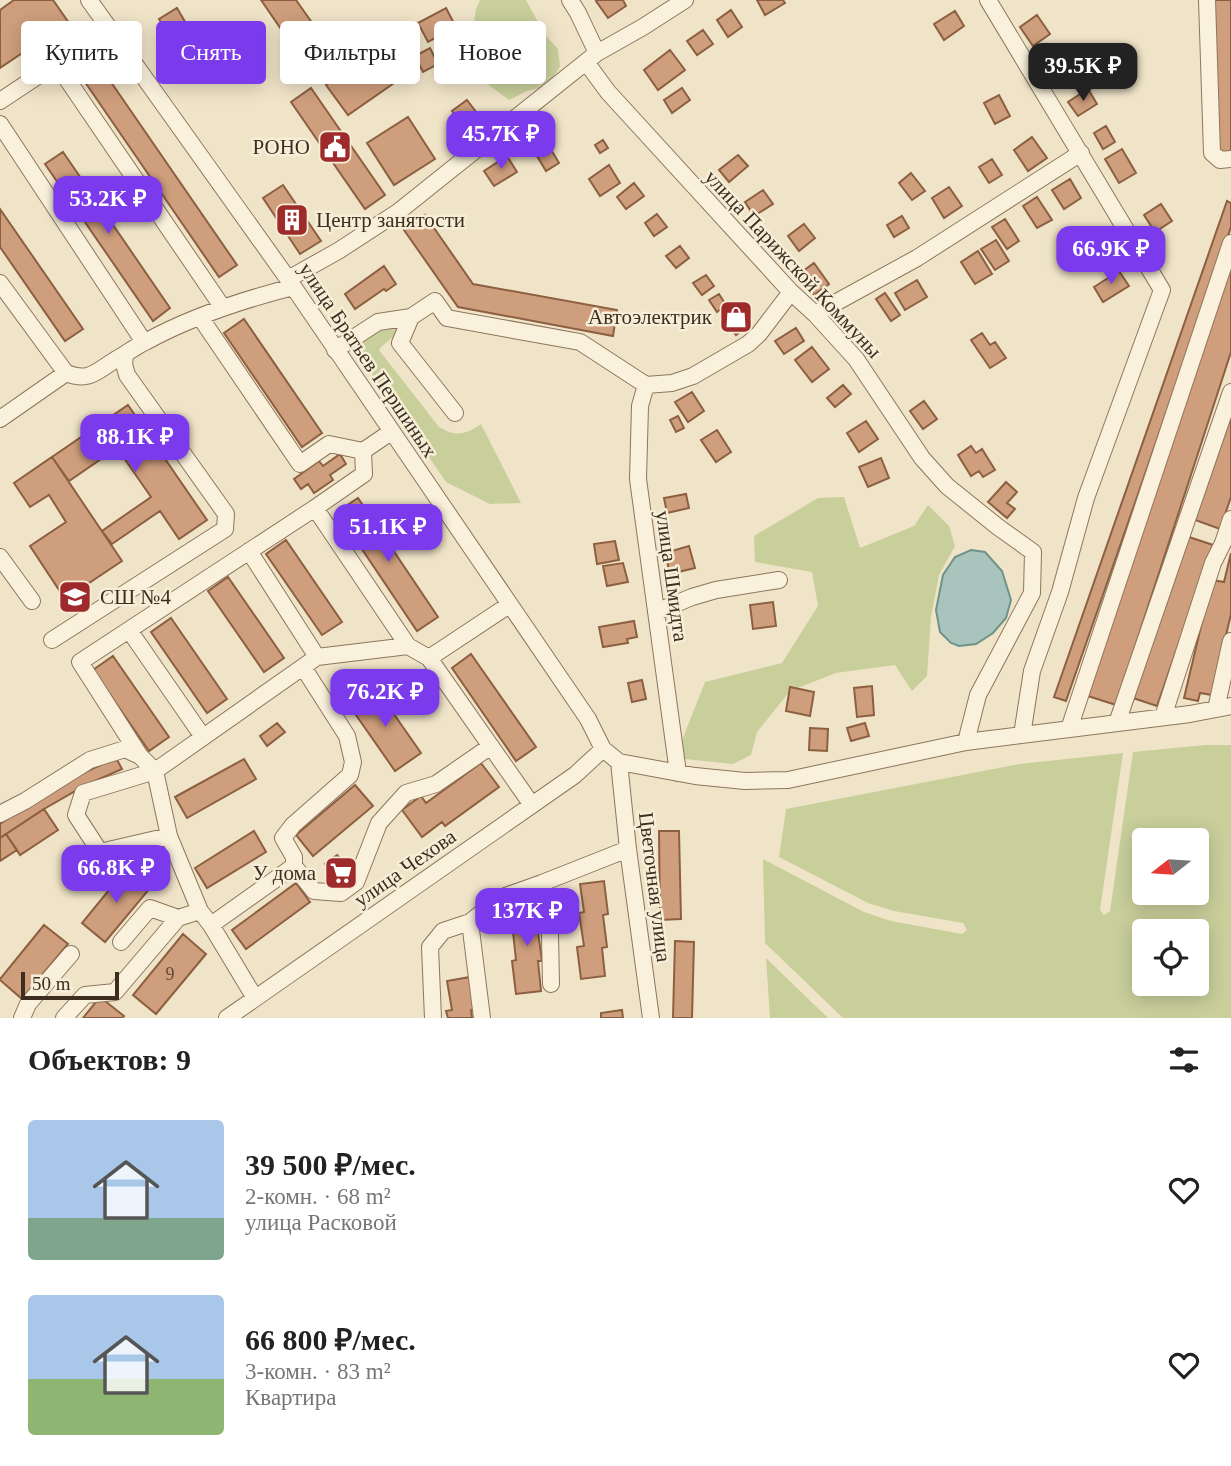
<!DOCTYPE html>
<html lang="ru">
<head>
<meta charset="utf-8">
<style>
	:root { --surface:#fff; --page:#f2f2f2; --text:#222; --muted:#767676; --accent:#7c3aed }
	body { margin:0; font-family:Georgia,serif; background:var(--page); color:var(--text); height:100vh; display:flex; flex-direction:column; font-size:26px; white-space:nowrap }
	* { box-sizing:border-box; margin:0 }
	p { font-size:23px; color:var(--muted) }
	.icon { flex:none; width:38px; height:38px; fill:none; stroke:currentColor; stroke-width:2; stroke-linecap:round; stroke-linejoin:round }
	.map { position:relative; height:1018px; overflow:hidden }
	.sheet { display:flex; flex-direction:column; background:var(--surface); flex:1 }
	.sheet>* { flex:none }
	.hud { position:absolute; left:21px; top:21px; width:700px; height:63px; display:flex; gap:14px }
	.needle { width:46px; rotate:253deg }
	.controls { position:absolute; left:1132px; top:828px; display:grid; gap:14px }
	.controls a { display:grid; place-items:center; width:77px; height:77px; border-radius:7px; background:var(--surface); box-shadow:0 4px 18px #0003; font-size:35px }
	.scale { position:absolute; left:21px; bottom:18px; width:98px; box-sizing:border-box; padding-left:7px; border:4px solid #3d2e20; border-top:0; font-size:19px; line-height:24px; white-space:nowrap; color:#3d2e20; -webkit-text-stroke:5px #f7eed8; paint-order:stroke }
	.price { position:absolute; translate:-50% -60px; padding:0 16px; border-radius:14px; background:var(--accent); color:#fff; font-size:23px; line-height:46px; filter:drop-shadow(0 2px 4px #0008) }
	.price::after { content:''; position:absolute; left:50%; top:42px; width:21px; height:16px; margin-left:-10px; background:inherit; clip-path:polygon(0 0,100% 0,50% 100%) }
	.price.current { background:#222; color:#fff }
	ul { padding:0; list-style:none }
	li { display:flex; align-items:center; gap:21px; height:175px; padding:0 28px }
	li span { display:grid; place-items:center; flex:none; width:196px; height:140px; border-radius:7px; color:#555 }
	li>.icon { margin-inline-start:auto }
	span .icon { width:84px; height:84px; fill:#fffc; stroke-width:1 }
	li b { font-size:30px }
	h2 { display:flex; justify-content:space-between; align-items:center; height:84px; padding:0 28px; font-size:30px }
	.chip { padding:0 24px; border-radius:7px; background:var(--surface); box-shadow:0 4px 18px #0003; font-size:24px; line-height:63px }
	.chip.current { background:var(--accent); color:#fff }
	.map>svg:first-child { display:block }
	.green { fill:#c9cf9b; fill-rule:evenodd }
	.water { fill:#a9c4bc; stroke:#6f938a; stroke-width:2 }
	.building { fill:#cf9f7d; stroke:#8d5f41; stroke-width:2 }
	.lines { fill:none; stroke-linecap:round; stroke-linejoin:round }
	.minor-casing { stroke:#8d765c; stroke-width:18 }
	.minor { stroke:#faf1dc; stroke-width:16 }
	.labels { text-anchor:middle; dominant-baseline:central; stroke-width:5; stroke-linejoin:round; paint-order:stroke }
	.number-label { font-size:18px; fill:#624a37 }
	.poi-label { font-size:21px; fill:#3d2e20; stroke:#f7eed8; text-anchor:end }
	.street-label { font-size:21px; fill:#3d2e20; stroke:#f7eed8 }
</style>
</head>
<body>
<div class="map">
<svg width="1231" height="1018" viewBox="0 0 1231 1018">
	<rect width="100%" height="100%" fill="#f0e4c8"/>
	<!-- green -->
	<path class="green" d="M480 0H526L545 35 558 49 560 66 549 86 527 91 509 100 486 83 471 40 476 9Z
		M395 324 399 331C394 337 383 344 379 350L439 427C456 437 465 435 481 424L521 503 490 504 446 482 364 363 361 348 363 335Z
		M844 497 860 548 914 526 928 505 949 526 955 546 939 575 931 617 927 676 912 691 895 665 836 673 790 691 757 732 751 755 733 764 675 758 705 682 782 663 818 606 812 572 755 562 754 536 818 498Z
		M1205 745H1231V1018H843L765 943 763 859 864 912 891 921 962 934 967 930 963 923 894 911 868 903 779 857 786 809 1019 764 1123 753 1100 910 1104 915 1110 911 1133 752ZM1144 840H1197V892H1144ZM1144 931H1197V984H1144Z
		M766 958 828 1018H770Z"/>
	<!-- water -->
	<path class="water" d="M971 550 985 552 1002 571 1011 600 1006 618 993 633 976 644 959 646 951 643 940 632 936 610 943 575 955 557Z"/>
	<!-- building -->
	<path class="building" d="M14 0H53L78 36 53 53 43 39 0 68V10Z
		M261 0H296L327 44 303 61Z
		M598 0H623L626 6 608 18 596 1Z
		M757 0H783L785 3 765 15Z
		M1212 0H1231V153H1219Z
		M177 8 198 44 181 54 159 19Z
		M446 8 456 27 428 42 418 23Z
		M731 10 742 27 728 37 717 20Z
		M955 11 964 26 944 40 934 24Z
		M1037 15 1050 34 1033 46 1020 27Z
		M703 30 713 44 697 55 687 41Z
		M430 48 438 64 423 72 415 56Z
		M1058 49 1068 66 1050 76 1040 59Z
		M670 50 685 70 658 90 644 70Z
		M375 51 397 81 348 115 326 85Z
		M93 56 237 265 219 277 76 69Z
		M311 88 385 195 365 209 291 102Z
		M682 88 690 100 672 113 664 100Z
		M1088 89 1097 104 1078 116 1068 102Z
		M999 95 1010 116 995 124 984 103Z
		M467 100 480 117 465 128 452 111Z
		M408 117 435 159 394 185 367 143Z
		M1106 126 1115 142 1103 149 1094 133Z
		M1032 137 1047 158 1028 171 1014 150Z
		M544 138 559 163 546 171 531 146Z
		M603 140 608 148 600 153 595 145Z
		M1122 149 1136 173 1119 183 1105 159Z
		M63 152 170 308 153 321 45 164Z
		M738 155 748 166 729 182 719 170Z
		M507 156 517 172 494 186 484 171Z
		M992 159 1002 175 989 183 979 167Z
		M609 165 620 183 600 196 589 179Z
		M911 173 925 191 912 200 899 183Z
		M1070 179 1081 198 1064 209 1052 190Z
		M634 183 644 196 626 209 617 197Z
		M283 185 321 241 300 254 263 198Z
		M949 187 962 206 944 218 932 198Z
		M763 190 773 204 754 216 745 202Z
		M1037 197 1052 220 1037 228 1023 206Z
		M1227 201 1231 203V227L1066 701 1054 697Z
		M1161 204 1172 221 1155 232 1144 215Z
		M0 209 83 329 65 341 0 247Z
		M657 214 667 227 654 236 645 223Z
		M425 215 473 284 617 310 613 336 458 307 404 230Z
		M902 216 909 228 894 237 887 225Z
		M1005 219 1019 241 1007 249 992 227Z
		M804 224 815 238 799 251 788 236Z
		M1087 230 1099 248 1081 259 1069 241Z
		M996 240 1009 261 995 270 981 249Z
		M680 246 689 258 676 268 666 256Z
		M978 251 992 274 975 284 961 262Z
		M1231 258V352L1116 705 1088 696Z
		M814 263 829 284 814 295 799 274Z
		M384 266 396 284 386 291 384 289 355 309 345 294Z
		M1119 271 1129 286 1103 302 1094 287Z
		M706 275 714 286 702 295 693 283Z
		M917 280 927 297 905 310 895 293Z
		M885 293 900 315 891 321 876 299Z
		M719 294 726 305 717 312 709 300Z
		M739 310 750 324 736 335 725 321Z
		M244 319 322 433 302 447 224 333Z
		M796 328 804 341 784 354 775 341Z
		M982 333 990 345 995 342 1006 358 990 368 971 340Z
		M812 347 829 369 812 382 795 360Z
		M843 385 851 394 835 407 827 398Z
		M692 392 704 411 688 422 675 402Z
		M924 401 937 419 923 429 910 411Z
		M128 405 207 520 179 539 160 511 112 544 102 531 151 497 117 448 69 481 52 457Z
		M1231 414V497L1220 529 1195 520Z
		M678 416 684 428 676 432 670 420Z
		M866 421 878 439 859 452 847 433Z
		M717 430 731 452 716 462 701 440Z
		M971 446 976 453 982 449 995 470 983 477 979 471 971 476 958 455Z
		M340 454 346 464 330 475 333 480 314 493 308 484 301 489 294 479 319 461 323 466Z
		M52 457 122 561 65 599 30 546 66 522 49 495 30 507 14 483Z
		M881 458 889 478 868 487 859 467Z
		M1006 482 1017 492 1007 503 1015 509 1007 518 988 502Z
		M686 494 689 508 667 513 664 498Z
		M358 498 438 617 417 631 337 512Z
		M1189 537 1213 545 1157 706 1133 698Z
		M286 540 342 622 322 635 266 554Z
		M615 541 619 560 597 564 594 544Z
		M689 546 695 568 670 574 665 553Z
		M1231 553V614L1212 695 1200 693 1198 701 1184 698 1212 580 1224 582Z
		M623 563 628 582 607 586 603 566Z
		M228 577 284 658 264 672 208 591Z
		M773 602 776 626 753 629 750 605Z
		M171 618 227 699 207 713 151 632Z
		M634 621 637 637 627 639 628 643 603 647 599 627Z
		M471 654 536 747 516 761 452 668Z
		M113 656 169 737 149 751 93 670Z
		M642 680 646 699 632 702 628 683Z
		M872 686 874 715 857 717 854 688Z
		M375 687 421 753 395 771 349 705Z
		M790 687 814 692 810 716 786 711Z
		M277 723 285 732 267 746 260 736Z
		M865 723 869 736 851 741 847 728Z
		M810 728 828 729 827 751 809 750Z
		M116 758 122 769 86 785 44 809 0 838V824L32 802 81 774Z
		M244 759 256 779 187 818 175 797Z
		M481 763 499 787 445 826 442 822 422 837 402 810 421 796 426 803Z
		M355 785 373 806 313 856 296 835Z
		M44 809 58 830 20 855 6 834Z
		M254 831 266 852 207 888 195 868Z
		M659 831H679L681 919 660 920Z
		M6 834 17 850 0 861V838Z
		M337 855 353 874 341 884 325 864Z
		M127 868 151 887 105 942 82 923Z
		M604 881 608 914 603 915 607 947 602 948 605 976 581 979 577 947 584 946 579 913 584 912 580 884Z
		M296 883 310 902 246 949 232 930Z
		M538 900 542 931 538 932 542 961H538L541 991 516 994 512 961 516 960 513 932 518 931 514 903Z
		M44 925 68 944 22 999 0 980V979Z
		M183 934 206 954 156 1014 133 995Z
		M675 941 694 942 692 1018H673Z
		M470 977 476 1009 471 1010 472 1018H448L446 1011 452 1010 447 981Z
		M100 997 124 1016 122 1018H83Z
		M622 1010 623 1018H601V1013Z"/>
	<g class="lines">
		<defs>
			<path id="minor" d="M89 0 288 279 588 719 603 749 619 762 695 776 745 781 788 780 966 742 1190 714 1231 706
				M570 0 578 13 597 53
				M988 0 1162 290 1086 498 1060 592 1032 671 1022 735
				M1207 0 1212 153 1220 160 1231 159
				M586 62 608 92 791 292 815 314 856 359 922 458 947 486 998 527 1033 552 1032 593 978 695 966 742
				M56 63 223 308
				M0 101 110 28
				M0 124 144 342
				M288 279 338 251 398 212 597 53 643 27 685 0
				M0 283 66 373C89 382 96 372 115 360 126 354 136 346 147 341 193 316 242 300 293 287
				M815 314 917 258 1081 153
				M200 317 300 464 329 444 363 451 391 432
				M335 350 378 322 411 317
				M646 385 640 406 638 479 678 773
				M455 413 400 343 411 317 435 301 447 318 580 342 646 385 672 383 693 376 748 344 759 334 791 292
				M0 419 66 373
				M363 451 364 474 315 508 408 646
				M249 551 317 657
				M0 557 32 601
				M656 612 692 597 716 590 779 580
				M129 630 203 737
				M52 640 225 529 226 514 127 375 124 364 125 355
				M429 658 509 605
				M1216 709 1231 641
				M1163 717 1213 563 1223 543 1231 519
				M1117 723 1231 392
				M1069 729 1231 243
				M140 756 80 662 315 508
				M619 762 628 849 651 1018
				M0 814 25 801 90 760 125 749 140 756 155 771 169 836 200 911 211 925 255 998
				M169 836 100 852 76 815 83 793 155 771 317 657 408 646 429 658 532 805
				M294 866V857L283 838 293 825 350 775 353 762 347 736 303 667
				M542 883 550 935 551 984
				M470 922 482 1018
				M211 925 294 866 314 891 341 893 356 882 379 823 406 793 436 784 491 746
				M121 942 150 908 178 918
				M22 1018 28 1004 71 954
				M64 1018 85 995 115 992 178 918 200 911
				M227 1018 575 775 603 749
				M433 1018 430 947 443 931 470 922 500 898 542 883 628 849"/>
		</defs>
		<!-- minor casing -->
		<use href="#minor" class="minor-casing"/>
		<!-- minor -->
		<use href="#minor" class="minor"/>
	</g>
	<!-- icons -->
	<defs>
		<symbol id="civic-square" viewBox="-11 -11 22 22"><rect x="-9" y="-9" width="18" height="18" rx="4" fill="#9e2a2b" stroke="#f7eed8"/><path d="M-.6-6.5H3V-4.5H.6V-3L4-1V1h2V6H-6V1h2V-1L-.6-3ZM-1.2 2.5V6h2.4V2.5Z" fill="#fff"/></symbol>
		<symbol id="building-square" viewBox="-11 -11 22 22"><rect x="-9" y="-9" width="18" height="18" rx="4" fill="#9e2a2b" stroke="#f7eed8"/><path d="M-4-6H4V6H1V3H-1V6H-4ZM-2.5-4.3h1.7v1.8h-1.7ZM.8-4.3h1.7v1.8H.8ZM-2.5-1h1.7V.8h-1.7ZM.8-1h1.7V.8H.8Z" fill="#fff"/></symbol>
		<symbol id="shop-square" viewBox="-11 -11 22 22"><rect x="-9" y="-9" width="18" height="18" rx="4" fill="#9e2a2b" stroke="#f7eed8"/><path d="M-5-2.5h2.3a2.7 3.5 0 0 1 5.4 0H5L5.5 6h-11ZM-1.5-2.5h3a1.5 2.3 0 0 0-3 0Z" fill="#fff"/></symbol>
		<symbol id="school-square" viewBox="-11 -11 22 22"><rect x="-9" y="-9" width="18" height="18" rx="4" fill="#9e2a2b" stroke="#f7eed8"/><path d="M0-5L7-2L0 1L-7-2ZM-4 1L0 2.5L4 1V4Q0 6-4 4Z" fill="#fff"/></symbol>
		<symbol id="supermarket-square" viewBox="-11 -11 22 22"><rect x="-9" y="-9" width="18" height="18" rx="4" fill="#9e2a2b" stroke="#f7eed8"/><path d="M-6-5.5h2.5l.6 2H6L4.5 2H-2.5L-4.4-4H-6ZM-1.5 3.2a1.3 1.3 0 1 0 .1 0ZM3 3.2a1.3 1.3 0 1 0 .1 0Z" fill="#fff"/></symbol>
	</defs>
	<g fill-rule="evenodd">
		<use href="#civic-square" x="316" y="128" width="38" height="38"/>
		<use href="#building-square" x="273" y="201" width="38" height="38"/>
		<use href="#shop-square" x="717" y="298" width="38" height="38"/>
		<use href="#school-square" x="56" y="578" width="38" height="38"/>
		<use href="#supermarket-square" x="322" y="854" width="38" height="38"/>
	</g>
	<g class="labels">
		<!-- number labels -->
		<g class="number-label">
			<text x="170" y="974">9</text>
		</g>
		<!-- poi labels -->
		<g class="poi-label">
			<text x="310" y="147">РОНО</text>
			<text x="316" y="220" text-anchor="start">Центр занятости</text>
			<text x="712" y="317">Автоэлектрик</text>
			<text x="100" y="597" text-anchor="start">СШ №4</text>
			<text x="316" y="873">У дома</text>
		</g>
		<!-- street labels -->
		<g class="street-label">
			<text transform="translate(793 264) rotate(47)">улица Парижской Коммуны</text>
			<text transform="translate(368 360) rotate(56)">улица Братьев Першиных</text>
			<text transform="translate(672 576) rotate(82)">улица Шмидта</text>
			<text transform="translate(405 868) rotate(-35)">улица Чехова</text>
			<text transform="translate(655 887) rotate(83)">Цветочная улица</text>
		</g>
	</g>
</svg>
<div class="controls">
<a><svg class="needle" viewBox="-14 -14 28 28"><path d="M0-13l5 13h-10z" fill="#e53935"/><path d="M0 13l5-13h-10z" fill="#767676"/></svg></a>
<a><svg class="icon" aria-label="locate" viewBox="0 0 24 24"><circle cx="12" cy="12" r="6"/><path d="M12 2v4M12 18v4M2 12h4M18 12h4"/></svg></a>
</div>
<div class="scale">50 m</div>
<b class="price current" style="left:1083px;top:103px">39.5K ₽</b>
<b class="price" style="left:501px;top:171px">45.7K ₽</b>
<b class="price" style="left:108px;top:236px">53.2K ₽</b>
<b class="price" style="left:1111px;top:286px">66.9K ₽</b>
<b class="price" style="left:135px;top:474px">88.1K ₽</b>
<b class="price" style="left:388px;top:564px">51.1K ₽</b>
<b class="price" style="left:385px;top:729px">76.2K ₽</b>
<b class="price" style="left:116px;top:905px">66.8K ₽</b>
<b class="price" style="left:527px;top:948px">137K ₽</b>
<div class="hud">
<a class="chip">Купить</a>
<a class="chip current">Снять</a>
<a class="chip">Фильтры</a>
<a class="chip">Новое</a>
</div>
</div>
<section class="sheet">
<h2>Объектов: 9<svg class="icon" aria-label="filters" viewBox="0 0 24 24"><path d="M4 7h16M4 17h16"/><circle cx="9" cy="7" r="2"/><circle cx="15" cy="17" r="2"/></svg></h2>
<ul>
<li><span style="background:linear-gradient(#a9c7e8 70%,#7fa58c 0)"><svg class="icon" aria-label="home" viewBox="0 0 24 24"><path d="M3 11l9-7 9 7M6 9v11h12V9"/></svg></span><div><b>39 500 ₽/мес.</b><p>2-комн. · 68 m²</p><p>улица Расковой</p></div><svg class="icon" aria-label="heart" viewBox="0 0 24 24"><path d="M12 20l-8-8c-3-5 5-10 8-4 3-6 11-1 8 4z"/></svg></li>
<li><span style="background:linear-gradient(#a9c7e8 60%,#8fb573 0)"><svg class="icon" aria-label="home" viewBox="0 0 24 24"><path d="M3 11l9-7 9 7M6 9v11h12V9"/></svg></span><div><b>66 800 ₽/мес.</b><p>3-комн. · 83 m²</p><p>Квартира</p></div><svg class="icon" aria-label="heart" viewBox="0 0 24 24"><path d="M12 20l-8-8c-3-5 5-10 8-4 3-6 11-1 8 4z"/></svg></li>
</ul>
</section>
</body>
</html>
